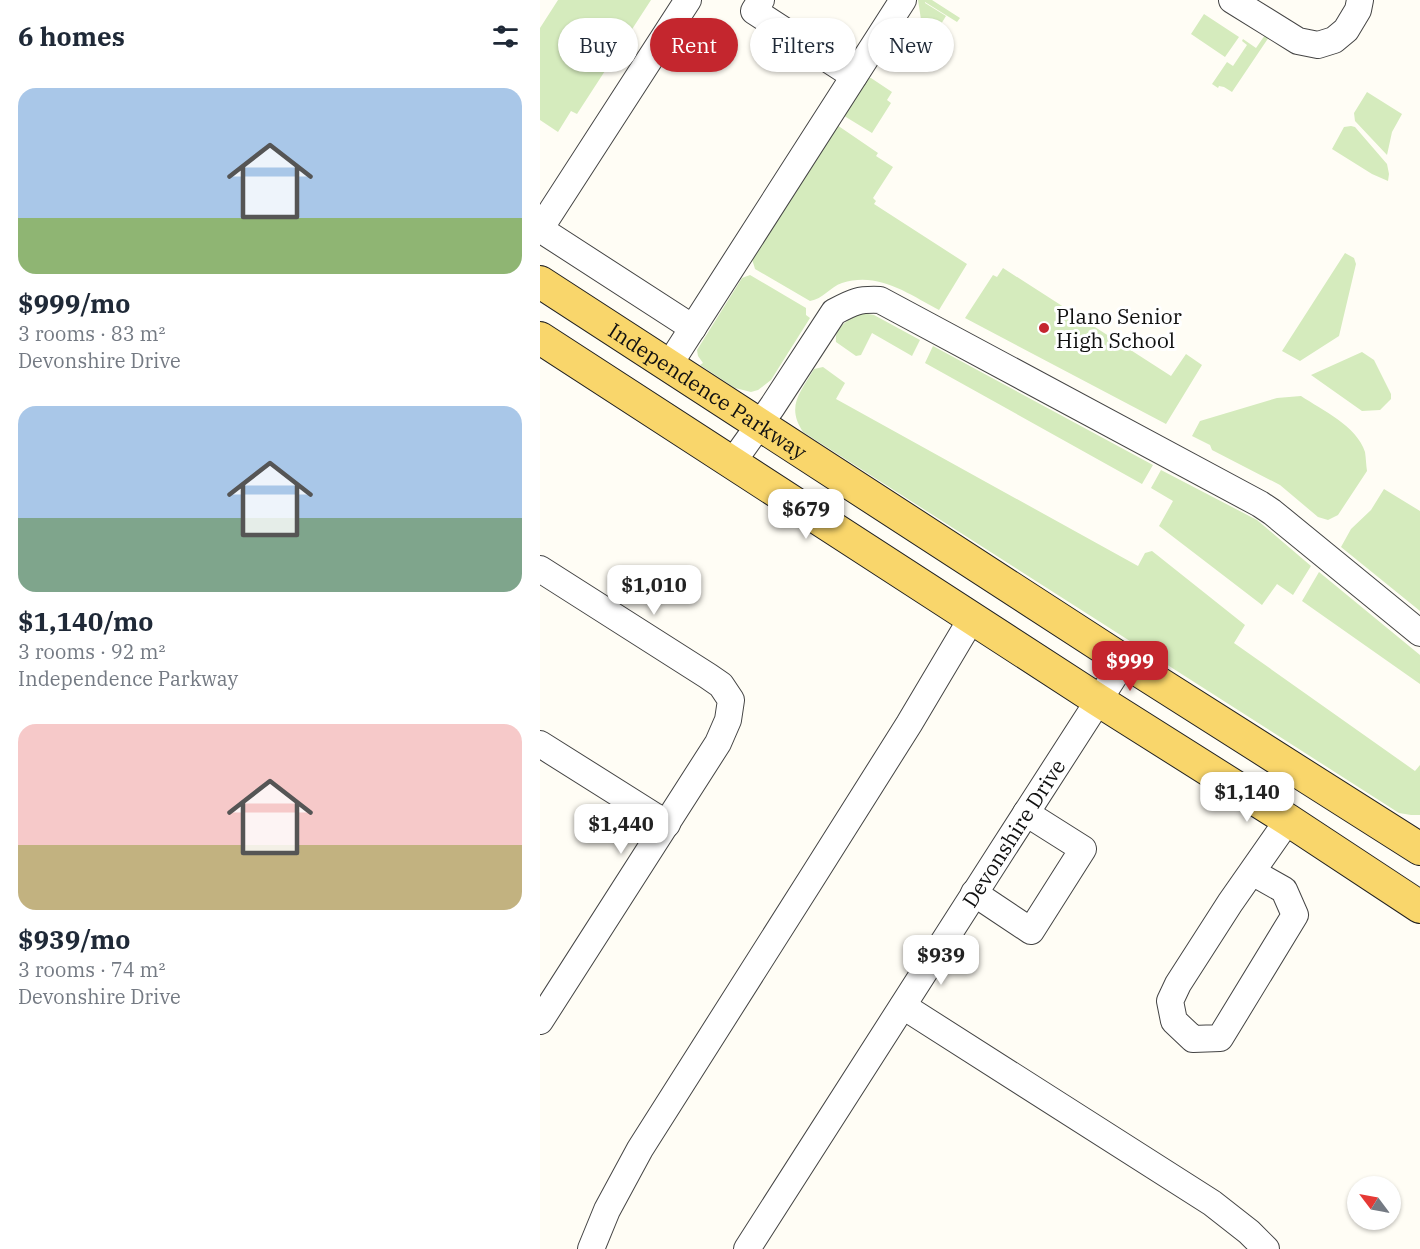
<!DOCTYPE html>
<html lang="en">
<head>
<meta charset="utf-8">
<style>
	:root { --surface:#fff; --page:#f6f6f7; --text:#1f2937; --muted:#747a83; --accent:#c4262e }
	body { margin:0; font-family:"IBM Plex Serif",serif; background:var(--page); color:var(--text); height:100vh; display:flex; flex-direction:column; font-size:22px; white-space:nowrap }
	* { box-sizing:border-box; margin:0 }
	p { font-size:20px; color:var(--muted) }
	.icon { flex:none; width:33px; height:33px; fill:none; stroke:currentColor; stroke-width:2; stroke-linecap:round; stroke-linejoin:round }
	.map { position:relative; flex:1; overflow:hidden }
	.details { display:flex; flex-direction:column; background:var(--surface); width:540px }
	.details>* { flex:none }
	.hud { position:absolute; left:18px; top:18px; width:570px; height:54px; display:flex; gap:12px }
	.needle { width:39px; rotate:302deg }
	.tools { position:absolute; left:807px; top:1176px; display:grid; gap:12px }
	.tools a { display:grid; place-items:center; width:54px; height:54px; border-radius:50%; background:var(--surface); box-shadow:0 2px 4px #0004; font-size:30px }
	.price { position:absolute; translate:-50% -51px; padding:0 14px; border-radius:12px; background:#fff; color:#222; font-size:20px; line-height:39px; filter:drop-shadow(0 2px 3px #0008) }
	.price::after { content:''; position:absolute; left:50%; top:36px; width:18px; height:14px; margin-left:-9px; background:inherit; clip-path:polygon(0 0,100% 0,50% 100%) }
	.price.selected { background:var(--accent); color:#fff }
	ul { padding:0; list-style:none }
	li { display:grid; align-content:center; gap:12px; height:318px; padding:0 18px }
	li span { display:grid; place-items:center; height:186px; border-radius:18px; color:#555 }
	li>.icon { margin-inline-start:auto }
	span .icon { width:108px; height:108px; fill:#fffc; stroke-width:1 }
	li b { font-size:26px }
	h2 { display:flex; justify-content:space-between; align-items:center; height:72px; padding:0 18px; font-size:26px }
	.pill { padding:0 21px; border-radius:27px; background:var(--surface); box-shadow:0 2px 4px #0004; font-size:21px; line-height:54px }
	.pill.selected { background:var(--accent); color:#fff }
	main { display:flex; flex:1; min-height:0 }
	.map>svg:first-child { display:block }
	.green { fill:#d5ebbd }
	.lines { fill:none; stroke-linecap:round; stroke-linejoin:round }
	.minor-casing { stroke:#444; stroke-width:28 }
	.major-casing { stroke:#222; stroke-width:34 }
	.minor { stroke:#fff; stroke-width:26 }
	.major { stroke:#f9d66b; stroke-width:32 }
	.poi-dot { fill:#c4262e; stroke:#fff; stroke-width:2 }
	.labels { text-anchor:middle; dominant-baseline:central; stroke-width:6; stroke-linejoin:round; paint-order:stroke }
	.poi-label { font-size:21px; fill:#111; stroke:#fff; text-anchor:start }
	.street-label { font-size:21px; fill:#111; stroke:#fff }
</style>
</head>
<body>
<main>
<section class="details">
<h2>6 homes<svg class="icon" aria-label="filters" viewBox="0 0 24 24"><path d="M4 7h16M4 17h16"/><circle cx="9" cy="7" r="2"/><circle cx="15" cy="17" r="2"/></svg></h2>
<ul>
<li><span style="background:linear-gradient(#a9c7e8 70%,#8fb573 0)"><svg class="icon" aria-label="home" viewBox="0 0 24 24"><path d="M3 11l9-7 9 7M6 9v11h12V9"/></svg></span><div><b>$999/mo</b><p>3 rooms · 83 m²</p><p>Devonshire Drive</p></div></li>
<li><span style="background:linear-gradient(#a9c7e8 60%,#7fa58c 0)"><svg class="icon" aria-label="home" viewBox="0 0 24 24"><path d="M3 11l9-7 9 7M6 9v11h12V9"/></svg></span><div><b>$1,140/mo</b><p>3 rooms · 92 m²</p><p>Independence Parkway</p></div></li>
<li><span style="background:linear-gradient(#f6c9c9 65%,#c2b280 0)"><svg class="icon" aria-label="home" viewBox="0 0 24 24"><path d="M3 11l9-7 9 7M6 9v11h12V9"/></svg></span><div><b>$939/mo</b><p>3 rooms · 74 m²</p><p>Devonshire Drive</p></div></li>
</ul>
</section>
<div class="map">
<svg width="880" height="1249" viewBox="0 0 880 1249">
	<rect width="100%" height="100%" fill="#fffdf5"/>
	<!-- green -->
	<path class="green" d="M18 0H111L37 114 31 111 18 132 0 120V28Z
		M378 0H392L420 18 417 22 385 2V3L406 16 395 34 382 26Z
		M664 14 699 37 685 57 651 34Z
		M379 32 392 40 381 57 376 55 371 62 349 49 348 44 350 38Z
		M725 35 729 37 692 92 684 87 679 86 678 88 672 84 687 62 693 66 707 45 702 41 703 39 716 48Z
		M326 78H331L352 92 347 100 351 103 332 133 301 114Z
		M827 92 862 114 852 132 847 155 815 121 814 113Z
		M297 125 338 153 336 156 353 167 333 198 336 201 334 204 427 264 399 310C369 294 338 271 302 283 290 287 283 299 270 301L215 269 212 259Z
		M811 126 815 127 847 164 849 174 848 181 832 174 792 149 804 127Z
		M805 253 814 258 816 264 799 336 760 361 742 351Z
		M463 268 631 376 646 354 662 365 626 424 425 318 453 275 457 277Z
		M210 275 266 308V315L270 318 231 380 218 390 211 392 195 388 160 365 163 363 158 356 157 350 202 278Z
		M322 313 334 315 380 340 372 356 332 333 321 355 316 356 296 342C294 327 309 319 322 313Z
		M393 346 613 465 602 484 385 363Z
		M822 352 834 360 851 394V399L840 410 822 411 771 375Z
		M283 367 305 383 296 399 598 566 605 553 612 551 705 625 694 643 875 771 880 765V815H871L859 813 263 432C246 406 260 393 274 369Z
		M761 396C782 410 817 426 825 452 826 458 826 465 827 471L798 515 788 520 778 517 740 485 672 450 670 445 652 436 660 421 737 398Z
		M621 470 717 520 771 566 753 595 737 584 722 605 619 526 633 501 611 488Z
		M844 489 880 511V611L801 547 811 529 831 510Z
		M779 572 880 655V684L762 601Z"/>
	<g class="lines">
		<defs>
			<g id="minor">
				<path d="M148 0 0 229 153 328"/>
				<path d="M221 0 214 11 314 76"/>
				<path d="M692 0 758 41 778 45 794 40 806 30 818 10 820 0"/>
				<path d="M129 365 363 0"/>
				<path d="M192 463 232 407 294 312C313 302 318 299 340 300L720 504 732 512 880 633"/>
				<path d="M0 569 168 676 181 685 191 700 188 720 178 743 0 1021"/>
				<path d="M0 744 127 824"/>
				<path d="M712 872 744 890 755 915 680 1038 653 1039 634 1021 630 1001 638 984 690 903 748 820"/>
				<path d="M434 893 491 931 543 849 486 813"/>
				<path d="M363 1006 672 1203 709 1232 726 1249"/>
				<path d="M51 1249 67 1210 100 1149 270 881 369 724 432 618"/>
				<path id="s1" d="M207 1249 463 849 584 661"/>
			</g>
			<g id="major">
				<path id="s2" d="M0 282 584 661 880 849"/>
				<path d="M0 338 558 700 748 820 880 907"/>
			</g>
		</defs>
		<!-- minor casing -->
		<use href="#minor" class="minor-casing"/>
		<!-- major casing -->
		<use href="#major" class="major-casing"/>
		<!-- minor -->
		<use href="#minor" class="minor"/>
		<!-- major -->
		<use href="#major" class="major"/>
	</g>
	<!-- markers -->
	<circle class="poi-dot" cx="504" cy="328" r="6"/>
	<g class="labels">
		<!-- poi labels -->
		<g class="poi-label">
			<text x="516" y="316">Plano Senior<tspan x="516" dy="24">High School</tspan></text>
		</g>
		<!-- street labels -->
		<g class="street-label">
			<text stroke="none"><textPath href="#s2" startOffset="200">Independence Parkway</textPath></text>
			<text stroke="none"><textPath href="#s1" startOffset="494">Devonshire Drive</textPath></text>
		</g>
	</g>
</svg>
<div class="tools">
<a><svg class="needle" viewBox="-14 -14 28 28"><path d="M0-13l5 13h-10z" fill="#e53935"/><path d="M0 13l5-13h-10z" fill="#747a83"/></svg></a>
</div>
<b class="price" style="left:266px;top:540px">$679</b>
<b class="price" style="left:114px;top:616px">$1,010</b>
<b class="price selected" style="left:590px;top:692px">$999</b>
<b class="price" style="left:707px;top:823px">$1,140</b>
<b class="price" style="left:81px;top:855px">$1,440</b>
<b class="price" style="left:401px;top:986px">$939</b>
<div class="hud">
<a class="pill">Buy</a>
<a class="pill selected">Rent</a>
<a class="pill">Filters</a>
<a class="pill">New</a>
</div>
</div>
</main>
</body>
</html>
